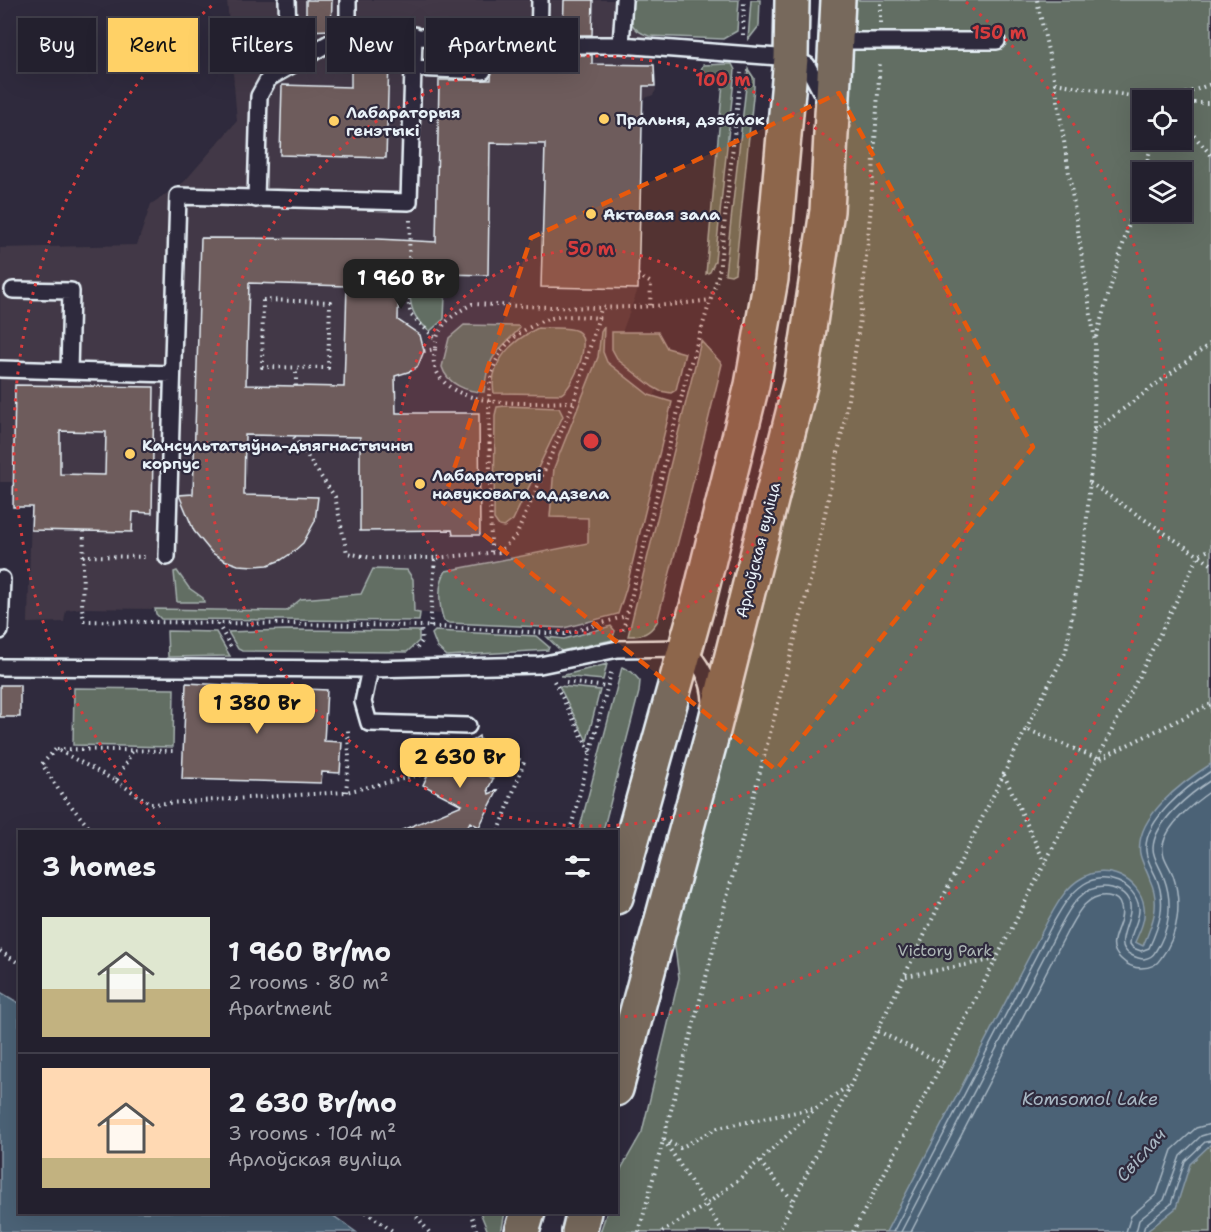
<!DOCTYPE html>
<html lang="en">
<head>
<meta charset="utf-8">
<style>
	:root { --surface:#23202e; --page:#2b2836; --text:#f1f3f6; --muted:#a3a3aa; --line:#403e4a; --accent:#ffd166 }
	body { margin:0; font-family:"Shantell Sans",sans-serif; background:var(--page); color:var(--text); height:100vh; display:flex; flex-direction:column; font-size:22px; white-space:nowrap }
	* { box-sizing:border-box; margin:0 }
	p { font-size:20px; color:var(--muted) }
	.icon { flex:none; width:33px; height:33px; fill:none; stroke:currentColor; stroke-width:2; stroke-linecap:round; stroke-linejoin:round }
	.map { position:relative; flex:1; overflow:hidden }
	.details { position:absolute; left:18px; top:830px; width:600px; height:384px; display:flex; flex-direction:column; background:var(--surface); border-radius:0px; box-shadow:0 6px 24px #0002,0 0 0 2px var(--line) }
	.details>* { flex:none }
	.banner { position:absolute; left:18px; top:18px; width:600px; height:54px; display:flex; gap:12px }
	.tools { position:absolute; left:1132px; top:90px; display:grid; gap:12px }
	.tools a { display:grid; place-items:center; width:60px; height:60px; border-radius:0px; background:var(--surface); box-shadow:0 6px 24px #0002,0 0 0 2px var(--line); font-size:30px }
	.price { position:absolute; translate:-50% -51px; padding:0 14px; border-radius:12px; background:var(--accent); color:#111; font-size:20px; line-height:39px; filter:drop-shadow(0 2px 3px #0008) }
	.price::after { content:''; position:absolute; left:50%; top:36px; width:18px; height:14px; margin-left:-9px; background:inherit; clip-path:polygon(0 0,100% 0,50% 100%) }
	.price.current { background:#222; color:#fff }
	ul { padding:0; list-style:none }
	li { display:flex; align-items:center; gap:18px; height:150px; padding:0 24px }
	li+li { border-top:2px solid var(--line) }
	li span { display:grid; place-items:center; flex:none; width:168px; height:120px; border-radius:0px; color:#555 }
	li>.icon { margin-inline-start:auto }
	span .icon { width:72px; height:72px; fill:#fffc; stroke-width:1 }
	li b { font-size:26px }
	h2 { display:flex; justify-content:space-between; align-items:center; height:72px; padding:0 24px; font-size:26px }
	.pill { padding:0 21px; border-radius:0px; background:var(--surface); box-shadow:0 6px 24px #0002,0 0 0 2px var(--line); font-size:21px; line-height:54px }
	.pill.current { background:var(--accent); color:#111 }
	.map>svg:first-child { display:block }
	.built { fill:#423946 }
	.green { fill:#626e63; stroke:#a5b0ae; stroke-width:1.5; fill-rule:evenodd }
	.water { fill:#4b6276; stroke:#8a9baa; stroke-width:1.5 }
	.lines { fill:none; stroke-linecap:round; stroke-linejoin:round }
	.shore { stroke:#a9b8c4; stroke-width:1.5 }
	.building { fill:#6e5c5b; stroke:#e8f1f8; stroke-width:1.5; fill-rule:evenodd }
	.service-casing { stroke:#e8f1f8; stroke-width:20 }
	.primary-casing { stroke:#e8f1f8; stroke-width:38 }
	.path { stroke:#e8f1f8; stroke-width:4; stroke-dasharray:1.5 4.5; stroke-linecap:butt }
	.service { stroke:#2f2a3d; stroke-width:15 }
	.primary { stroke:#77695c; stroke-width:33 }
	.marked { fill:#e8590c; fill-opacity:0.2; stroke:#e8590c; stroke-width:4.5; stroke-dasharray:12 8; stroke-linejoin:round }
	.ring { fill:none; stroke:#d83c3d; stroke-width:3; stroke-dasharray:3 6 }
	.poi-dot { fill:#ffd166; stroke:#2f2a3d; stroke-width:2 }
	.labels { text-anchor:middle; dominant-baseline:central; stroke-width:4.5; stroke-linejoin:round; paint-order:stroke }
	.poi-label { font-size:16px; font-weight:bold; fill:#e8f1f8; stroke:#2f2a3d; text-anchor:start }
	.street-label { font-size:16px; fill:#e8f1f8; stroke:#2f2a3d }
	.park-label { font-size:16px; fill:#acb6b5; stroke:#2f2a3d }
	.water-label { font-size:18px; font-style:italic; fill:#a9b8c4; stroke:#2f2a3d }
	.centre { fill:#d83c3d; stroke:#2f2a3d; stroke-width:3 }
	.ring-label { font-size:18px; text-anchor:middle; font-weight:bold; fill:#d83c3d; stroke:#2f2a3d; stroke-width:4.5; stroke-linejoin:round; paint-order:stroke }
</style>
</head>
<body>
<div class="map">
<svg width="1211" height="1232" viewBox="0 0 1211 1232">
	<rect width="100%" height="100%" fill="#2f2a3d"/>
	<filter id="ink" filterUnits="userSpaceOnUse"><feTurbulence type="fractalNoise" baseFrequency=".0167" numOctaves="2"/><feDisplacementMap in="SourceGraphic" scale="12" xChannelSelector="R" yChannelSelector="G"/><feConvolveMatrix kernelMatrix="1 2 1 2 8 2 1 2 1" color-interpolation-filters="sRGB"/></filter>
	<g filter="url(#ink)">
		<!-- built -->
		<path class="built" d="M227 0H673L648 11V57L654 59 656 90 653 95 643 99 638 289 618 343 660 376 601 595 560 625 431 613 82 608 66 610 64 622 28 623 31 508 13 507V482H0V248L137 245 151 204 184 182 237 121Z"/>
		<!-- green -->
		<path class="green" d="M630 0H739L737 31 723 39 649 36C628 29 629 19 630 0Z
			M751 0H760L759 26 748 40Z
			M855 0H1211V1232H600L607 1212H616L617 1184 621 1169 642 1132 679 978 673 932 824 329 846 171ZM1143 100H1182V140H1143ZM1143 172H1182V212H1143Z
			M727 64H732L735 70 715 261 710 272 706 274 723 83H709L703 78 701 70 703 65Z
			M748 69 754 78V87L735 273 731 275 725 274Z
			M410 295 445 296 444 319 430 331C417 321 411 313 410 295Z
			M464 325 518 326 520 328C496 354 488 354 484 392 467 392 447 384 442 367L449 338Z
			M604 327 603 352 607 362 649 395 672 402 626 589 618 614 564 628 449 623 444 621C439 607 437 584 446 571L588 543V518L550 517 554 468 598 357 601 332Z
			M538 328C549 329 567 326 577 331 593 339 574 387 561 394L494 393C488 362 513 340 538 328Z
			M612 332H658L667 348 685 353 676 390 671 393 660 391 653 387 618 360 612 349Z
			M701 341 722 364 684 519 657 622C649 634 643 636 628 636Z
			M505 406 559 408 563 416 513 520 504 527 499 526 494 519 495 415 497 407Z
			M373 569 407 570 413 579 414 612 420 613 419 621 161 619 156 614 155 609 286 611 301 599 361 594Z
			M177 571 189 588 203 598 204 602H177L174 572Z
			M611 626 615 631 612 640 561 651 547 637 564 639Z
			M287 630 419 631V641L407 652 242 651 238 649 228 632Z
			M167 631 216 632 230 656 168 657Z
			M435 631 536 636 549 647 548 650 447 656 437 647 432 634Z
			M607 664 603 680 561 676Z
			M622 667 632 672 640 681 639 692 603 831H579Z
			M559 686 600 690 587 741Z
			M74 688 174 689 173 747 73 745Z
			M480 1212H505L502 1228 499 1232H488Z"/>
		<!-- water -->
		<path class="water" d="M1211 764V1144L1190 1164 1176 1208 1146 1232H886L1047 922C1056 906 1065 887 1082 878 1106 863 1140 879 1144 906 1146 919 1140 931 1135 942L1143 946C1153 923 1161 904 1150 880 1147 871 1142 863 1140 854 1134 817 1184 781 1211 764Z
			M0 992 19 1003 20 1212H328L356 1232H0Z"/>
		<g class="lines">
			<!-- shore -->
			<path class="shore" d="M893 1232 1052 925C1061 909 1069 894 1084 884 1104 871 1136 883 1139 908 1140 921 1130 932 1130 944L1133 948 1141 951 1149 948C1160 924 1167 903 1156 877 1152 868 1147 861 1146 851 1143 820 1188 786 1211 771
				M901 1232 1059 928C1070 907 1083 882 1112 888 1119 890 1126 894 1129 901 1136 919 1110 944 1131 955 1135 957 1139 959 1144 959 1149 958 1153 956 1155 952 1170 930 1173 902 1164 878 1161 868 1153 859 1153 848 1154 822 1191 793 1211 780
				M911 1232 1067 932C1076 916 1086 893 1108 896 1115 897 1120 901 1121 907 1126 926 1102 942 1121 959 1126 964 1134 968 1141 968 1149 968 1157 965 1161 958 1179 935 1182 902 1173 875 1169 865 1161 856 1163 845 1167 824 1195 802 1211 791
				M1126 1232 1131 1216 1157 1194 1172 1150 1196 1128 1211 1124
				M1136 1232 1139 1220 1164 1200 1180 1156 1201 1136 1211 1133
				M1143 1232 1145 1225 1171 1204 1185 1161 1205 1142 1211 1141"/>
		</g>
		<!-- building -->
		<path class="building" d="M306 0H332L331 30 306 31Z
			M564 0H593L592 35H563Z
			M563 55H592V64L654 65 655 86H643L638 289 541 287 545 144 490 143 488 275 399 273 398 320 420 335 424 351 418 366 411 371 395 376 396 413H479L480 535H453L452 530 360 531V437L245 435 244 495 318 497 315 521 303 543 293 552 281 560 268 565 254 566 238 565 224 560 212 553 194 531 179 495 193 494 201 238 378 239 436 242 439 80H491L492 61 563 63ZM249 283 347 286 344 387 246 385Z
			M351 60 389 61 386 158 280 155 282 85 351 87Z
			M15 385 154 387 152 513 133 512 132 532 31 530 32 507H13ZM60 431 106 432 105 475 60 474Z
			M186 683 327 690 324 741 342 742 340 773 322 772 321 783 182 779Z
			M0 685H20V717H0Z
			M479 736 486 775 493 779 488 789 489 794 498 790 479 827 470 822 465 831H400L462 805 423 785 431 768 442 761 452 743 461 748Z"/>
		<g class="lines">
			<defs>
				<path id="service" d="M287 0 289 66
					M348 0V32
					M837 41H997
					M539 45 540 0
					M621 45 624 0
					M413 68 483 71
					M256 199 259 96 269 78 348 32 539 45H621L791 58 807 65 826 101
					M13 290 71 291 69 371
					M0 369 172 374
					M167 557 178 196 409 202 414 35
					M0 631 2 579
					M0 667 370 669 540 665 618 649 685 648C701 663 710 679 711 701
					M370 669 363 702 369 723 468 726"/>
				<path id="primary" d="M616 897 700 596 752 385 771 279 791 58 792 0
					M616 1089 713 731 801 381 827 211 838 0
					M522 1232 528 1212
					M579 1232 584 1212"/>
			</defs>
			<!-- service casing -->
			<use href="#service" class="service-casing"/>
			<!-- primary casing -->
			<use href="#primary" class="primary-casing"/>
			<!-- path -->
			<path class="path" d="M881 23V0
				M743 35 744 0
				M1055 83 1153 100
				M1169 100 1211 84
				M1182 103H1211
				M1182 122 1211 155
				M1144 172 1153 140
				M410 220 408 301 411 315 435 338
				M638 275 651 283 650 307
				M263 300 330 302 328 368 262 367Z
				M1096 337 1143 176
				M435 349C435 353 433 359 434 363 444 413 537 402 574 402
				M424 351 435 349C436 326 453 314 472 304 552 307 631 312 710 300
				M296 386V368
				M1094 431 1211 343
				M294 437 335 497 347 553 372 558H435
				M1090 483 1211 564
				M84 531 82 608 84 621 421 626 565 634 626 616
				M491 552 489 401C489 370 497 348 523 331 533 325 546 318 558 317 571 315 586 317 600 318
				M83 556 148 557
				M218 624 232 649
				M430 627 435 558 499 552 516 536 574 402 601 309
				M623 630 687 375 719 273 741 73
				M417 648 422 641 421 626
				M554 681 590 752
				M566 682 607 687
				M1026 729 1066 651 1085 541 1094 431 1095 341 1055 83 1037 0
				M486 745 524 762 499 831
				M57 749 175 751
				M1004 775 1045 863
				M116 781 151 804 346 792 424 774 427 744
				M346 792 349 759 348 730
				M92 831 62 795 42 764 56 749 116 781 133 750
				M570 831 612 669
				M0 951 20 964
				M906 976 997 959
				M878 1031 943 1064
				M664 1139 680 1148 718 1128 816 1108
				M664 1140 723 1232
				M760 1162 793 1201
				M366 1212 394 1232
				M413 1212 429 1232
				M470 1212 477 1232
				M639 1232 813 570 845 419 860 319 871 206 880 60
				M662 1232 706 1205 744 1175 817 1108 848 1086
				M778 1232 1026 729 1099 759 1211 704
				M853 1232C973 1008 1087 782 1199 555L1211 549"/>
			<!-- service -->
			<use href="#service" class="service"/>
			<!-- primary -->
			<use href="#primary" class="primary"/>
		</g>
	</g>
	<!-- marked area -->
	<path class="marked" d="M839 93 1033 447 776 770 443 502 531 238Z"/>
	<!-- distance rings -->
	<circle cx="591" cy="441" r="192" fill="#d83c3d" fill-opacity=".12"/>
	<g class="ring">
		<circle cx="591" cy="441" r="192"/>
		<circle cx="591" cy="441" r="385"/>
		<path d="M166 831A577 577 0 0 1 216 2M966 2A577 577 0 0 1 621 1017"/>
	</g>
	<!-- markers -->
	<g class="poi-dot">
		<circle cx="604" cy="119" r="6"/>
		<circle cx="334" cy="121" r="6"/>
		<circle cx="591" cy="214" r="6"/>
		<circle cx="130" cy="454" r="6"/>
		<circle cx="420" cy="484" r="6"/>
	</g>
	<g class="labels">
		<!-- poi labels -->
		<g class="poi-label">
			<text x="346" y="112">Лабараторыя<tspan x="346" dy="18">генэтыкі</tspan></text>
			<text x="616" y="119">Пральня, дэзблок</text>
			<text x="603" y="214">Актавая зала</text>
			<text x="142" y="445">Кансультатыўна-дыягнастычны<tspan x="142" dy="18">корпус</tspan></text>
			<text x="432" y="475">Лабараторыі<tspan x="432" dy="18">навуковага аддзела</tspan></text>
		</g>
		<!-- street labels -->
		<g class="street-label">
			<text transform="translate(758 550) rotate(-76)">Арлоўская вуліца</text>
		</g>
		<!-- park labels -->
		<g class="park-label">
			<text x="945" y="950">Victory Park</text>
		</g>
		<!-- water labels -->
		<g class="water-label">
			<text x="1090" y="1099">Komsomol Lake</text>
			<text transform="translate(1141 1155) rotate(-48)">Свіслач</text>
		</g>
	</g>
	<circle cx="591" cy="441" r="9" class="centre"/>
	<g class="ring-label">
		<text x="999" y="39">150 m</text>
		<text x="723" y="86">100 m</text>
		<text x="591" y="255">50 m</text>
	</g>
</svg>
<div class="tools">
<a><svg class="icon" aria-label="locate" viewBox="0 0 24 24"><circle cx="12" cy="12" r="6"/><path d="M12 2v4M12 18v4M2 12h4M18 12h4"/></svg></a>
<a><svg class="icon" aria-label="layers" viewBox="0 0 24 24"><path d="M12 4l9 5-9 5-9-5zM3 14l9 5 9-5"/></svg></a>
</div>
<b class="price current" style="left:401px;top:310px">1 960 Br</b>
<b class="price" style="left:257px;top:735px">1 380 Br</b>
<b class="price" style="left:460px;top:789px">2 630 Br</b>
<div class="banner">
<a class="pill">Buy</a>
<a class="pill current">Rent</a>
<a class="pill">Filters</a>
<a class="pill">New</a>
<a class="pill">Apartment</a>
</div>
<section class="details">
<h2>3 homes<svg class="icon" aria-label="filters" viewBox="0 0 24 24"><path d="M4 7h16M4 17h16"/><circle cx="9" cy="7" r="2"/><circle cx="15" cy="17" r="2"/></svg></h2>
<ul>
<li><span style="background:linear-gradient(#dfe7d0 60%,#c2b280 0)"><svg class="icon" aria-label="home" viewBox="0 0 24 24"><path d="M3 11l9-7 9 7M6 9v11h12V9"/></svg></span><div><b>1 960 Br/mo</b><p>2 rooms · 80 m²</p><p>Apartment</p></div></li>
<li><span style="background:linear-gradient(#ffd9b3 75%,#c2b280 0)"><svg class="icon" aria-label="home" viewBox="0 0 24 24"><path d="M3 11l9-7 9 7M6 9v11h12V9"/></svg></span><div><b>2 630 Br/mo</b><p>3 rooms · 104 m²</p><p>Арлоўская вуліца</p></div></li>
</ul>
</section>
</div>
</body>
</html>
